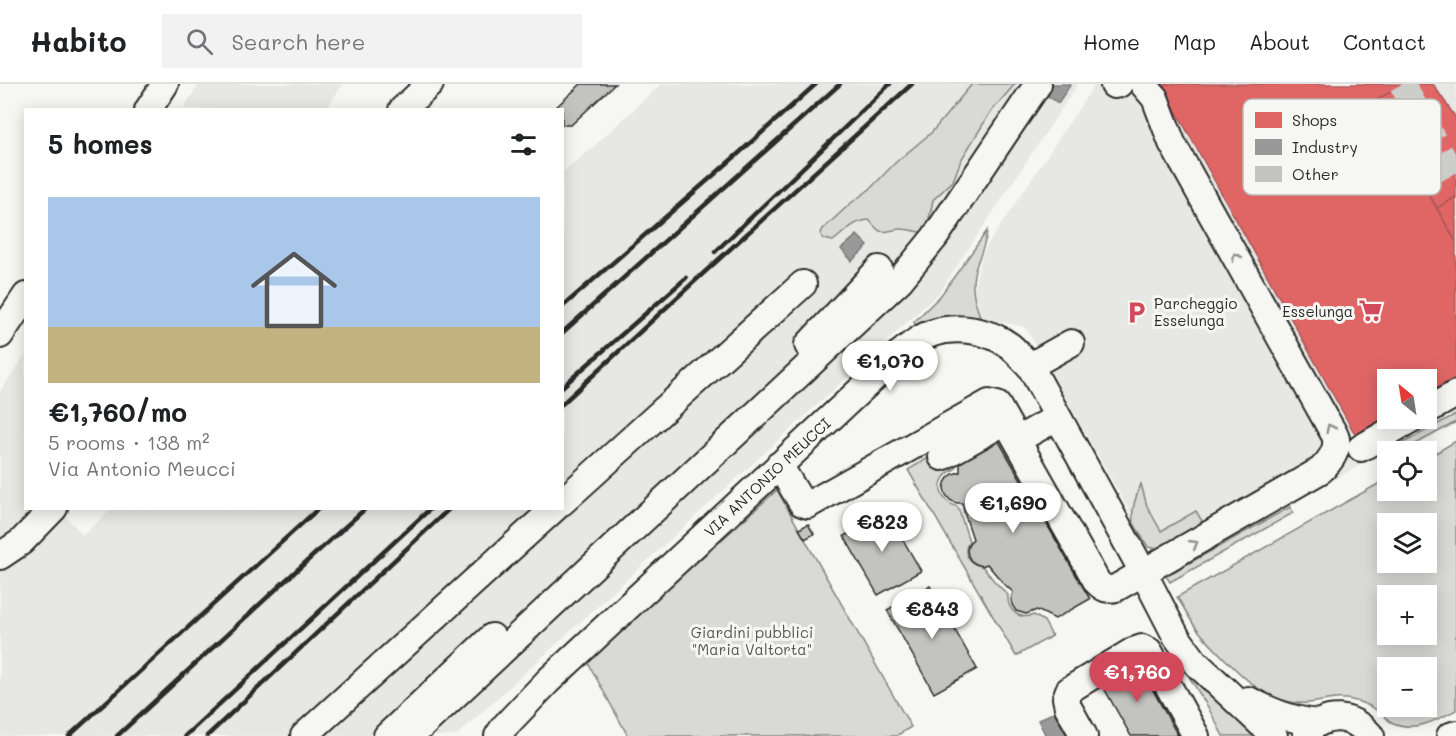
<!DOCTYPE html>
<html lang="en">
<head>
<meta charset="utf-8">
<style>
	:root { --surface:#fff; --page:#f2f2f2; --text:#202124; --muted:#757577; --line:#e0e0e0; --accent:#d1495b }
	body { margin:0; font-family:Mali,sans-serif; background:var(--page); color:var(--text); height:100vh; display:flex; flex-direction:column; font-size:22px; white-space:nowrap }
	* { box-sizing:border-box; margin:0 }
	p { font-size:20px; color:var(--muted) }
	.icon { flex:none; width:33px; height:33px; fill:none; stroke:currentColor; stroke-width:2; stroke-linecap:round; stroke-linejoin:round }
	.map { position:relative; flex:1; overflow:hidden }
	.details { position:absolute; left:24px; top:24px; width:540px; height:402px; display:flex; flex-direction:column; background:var(--surface); border-radius:0px; box-shadow:0 3px 15px #0003 }
	.details>* { flex:none }
	.needle { width:39px; rotate:330deg }
	.buttons { position:absolute; left:1377px; top:285px; display:grid; gap:12px }
	.buttons a { display:grid; place-items:center; width:60px; height:60px; border-radius:0px; background:var(--surface); box-shadow:0 3px 15px #0003; font-size:30px }
	.price { position:absolute; translate:-50% -51px; padding:0 14px; border-radius:21px; background:#fff; color:#222; font-size:20px; line-height:39px; filter:drop-shadow(0 2px 3px #0008) }
	.price::after { content:''; position:absolute; left:50%; top:36px; width:18px; height:14px; margin-left:-9px; background:inherit; clip-path:polygon(0 0,100% 0,50% 100%) }
	.price.selected { background:var(--accent); color:#fff }
	ul { padding:0; list-style:none }
	li { display:grid; align-content:center; gap:12px; height:318px; padding:0 24px }
	li span { display:grid; place-items:center; height:186px; border-radius:0px; color:#555 }
	li>.icon { margin-inline-start:auto }
	span .icon { width:108px; height:108px; fill:#fffc; stroke-width:1 }
	li b { font-size:26px }
	h2 { display:flex; justify-content:space-between; align-items:center; height:72px; padding:0 24px; font-size:26px }
	header { display:flex; align-items:center; gap:36px; box-sizing:border-box; height:84px; padding:0 30px; background:var(--surface); border-bottom:2px solid var(--line) }
	header strong { font-size:28px }
	nav { display:flex; gap:33px; margin-inline-start:auto; font-size:21px }
	.search { width:420px; height:54px; background:var(--page); display:flex; align-items:center; gap:15px; box-sizing:border-box; padding:0 21px; border-radius:0px; color:var(--muted); font-size:22px }
	.map>svg:first-child { display:block }
	.built { fill:#e7e7e3; fill-rule:evenodd }
	.green { fill:#d9d9d5; stroke:#828280; stroke-width:1.5; fill-rule:evenodd }
	.shops { fill:#e06666; stroke:#aa5454; stroke-width:1.5 }
	.industry { fill:#999; stroke:#787878; stroke-width:1.5 }
	.building { fill:#c3c3c0; stroke:#2b2b2b; stroke-width:1.5 }
	.lines { fill:none; stroke-linecap:round; stroke-linejoin:round }
	.minor-tunnel { stroke:#cdcdca; stroke-width:26; stroke-dasharray:26 13; stroke-linecap:butt }
	.minor-casing { stroke:#2b2b2b; stroke-width:30 }
	.minor { stroke:#f6f6f2; stroke-width:26 }
	.rail { stroke:#2b2b2b; stroke-width:4.5 }
	.oneway { stroke:#90908e }
	.labels { text-anchor:middle; dominant-baseline:central; stroke-width:6; stroke-linejoin:round; paint-order:stroke }
	.poi-label { font-size:15px; fill:#2b2b2b; stroke:#f6f6f2; text-anchor:start }
	.street-label { font-size:15px; fill:#2b2b2b; stroke:#f6f6f2 }
	.park-label { font-size:15px; fill:#565656; stroke:#f6f6f2 }
	.key { fill:#f6f6f2; stroke:#b9b9b6; stroke-width:1.5 }
	.key-label { font-size:16px; fill:#2b2b2b }
</style>
</head>
<body>
<header>
<strong>Habito</strong>
<div class="search"><svg class="icon" aria-label="search" viewBox="0 0 24 24"><circle cx="10" cy="10" r="6"/><path d="M15 15l6 6"/></svg>Search here</div>
<nav><a>Home</a><a>Map</a><a>About</a><a>Contact</a></nav>
</header>
<div class="map">
<svg width="1456" height="652" viewBox="0 0 1456 652">
	<rect width="100%" height="100%" fill="#f6f6f2"/>
	<filter id="ink" filterUnits="userSpaceOnUse"><feTurbulence type="fractalNoise" baseFrequency=".0167" numOctaves="2"/><feDisplacementMap in="SourceGraphic" scale="12" xChannelSelector="R" yChannelSelector="G"/><feConvolveMatrix kernelMatrix="1 2 1 2 8 2 1 2 1" color-interpolation-filters="sRGB"/></filter>
	<g filter="url(#ink)">
		<!-- built -->
		<path class="built" d="M199 0H343L326 25H183Z
			M661 0H1078L939 209 456 652H0V308L25 271 26 424 64 425 62 429 83 451 112 425 562 424 563 88 591 65Z
			M1095 0H1456V328L1165 490 1025 243 982 234 974 210 977 191 983 168ZM1388 296H1426V334H1388Z"/>
		<!-- green -->
		<path class="green" d="M972 0H1015L990 29 961 76 953 97 933 116 930 131 924 149C916 147 907 145 900 145 894 145 886 149 880 147 876 145 872 139 869 136 853 137 845 148 833 157L823 155 821 151 822 146 851 119 870 105 895 79 932 48Z
			M987 147C986 159 981 168 977 180 969 200 974 218 982 237L954 231 943 232 915 241 914 238 941 211Z
			M1456 330V338L1403 367H1389Z
			M1456 357V626C1437 636 1414 649 1391 638 1387 636 1385 631 1381 629 1374 624 1364 619 1356 617 1335 610 1318 621 1297 619 1266 616 1246 596 1225 575 1214 564 1203 553 1194 541 1188 532 1183 522 1177 513L1387 395 1388 406H1426L1427 374ZM1388 440H1426V478H1388ZM1388 512H1426V550H1388ZM1388 584H1426V622H1388Z
			M933 371 955 377V385C934 394 937 417 958 423L969 457C962 469 968 480 982 482L995 498 1008 511C1007 527 1019 536 1034 531L1044 537 1052 552 1016 572 908 386Z
			M1141 400 1147 422 1161 447 1196 427 1205 442C1189 451 1167 468 1148 463L1133 438C1131 424 1136 413 1141 400Z
			M777 406 911 643 896 652H628L587 577Z
			M1290 423 1293 429 1170 498 1166 492Z
			M1181 580 1259 646 1252 652H1223L1208 623Z"/>
		<!-- shops -->
		<path class="shops" d="M1161 0H1404L1375 17 1456 158V295L1426 312V296H1388V334L1356 352Z
			M1404 0H1433L1456 34V113L1437 124 1375 17Z
			M1456 113V158L1437 124Z"/>
		<!-- industry -->
		<path class="industry" d="M1046 0H1071L1058 19 1041 7Z
			M857 151 868 162 852 177 841 165Z
			M1054 628 1067 652H1046L1038 636Z"/>
		<!-- building -->
		<path class="building" d="M581 0H615L571 41H562V26H553Z
			M997 354 1090 515 1055 535 1037 526 1026 530 1016 527 1012 521 1011 515 1013 508 1004 500 987 480 982 482 976 480 971 477 968 472 967 466 969 459 973 455 965 431 962 419H956L950 416 946 411 944 405 945 399 948 394 953 390 960 388V376Z
			M887 428 921 487 878 511 844 452Z
			M808 440 814 450 805 455 799 445Z
			M930 502 977 585 934 609 887 526Z
			M1137 577 1178 652H1131L1100 597Z"/>
		<g class="lines">
			<!-- minor-tunnel -->
			<path class="minor-tunnel" d="M1402 0 1456 97"/>
			<defs>
				<path id="minor" d="M1114 1 1119 0
					M148 26 165 0
					M402 26 430 0
					M0 251 26 212
					M808 261 879 185
					M1030 282 1071 259
					M1426 327 1456 310
					M1017 356 1058 333
					M1361 364 1413 334
					M942 373 1006 337
					M779 381 802 419 808 421 989 319 997 321 1097 498C1104 505 1107 506 1116 504L1321 386C1329 378 1338 368 1336 355 1335 350 1331 345 1329 341L1172 59 1155 14 1143 0
					M562 418 803 200
					M0 472 21 458 54 424
					M1248 616C1272 628 1291 636 1317 639
					M1306 648C1328 628 1351 630 1371 652
					M304 652 555 424
					M387 652 492 553
					M411 652 900 196 935 153 1038 0
					M498 652 504 643 548 597 897 272C908 264 919 253 933 249 957 241 989 246 1010 262 1017 268 1024 276 1030 282L1143 488 1176 552 1195 578 1274 652
					M1084 652 1068 623 1066 614 1069 606 1133 567 1142 564 1149 567 1196 652
					M1450 652 1456 650"/>
			</defs>
			<!-- minor casing -->
			<use href="#minor" class="minor-casing"/>
			<!-- minor -->
			<use href="#minor" class="minor"/>
			<!-- rail -->
			<path class="rail" d="M715 168 890 0
				M562 223 738 70 816 0
				M562 249 840 0
				M562 303 686 194
				M562 320 696 196 912 0
				M69 652 319 424
				M117 652 286 496 366 424
				M185 652 431 424
				M207 652 450 424"/>
		</g>
		<!-- one-way arrows -->
		<defs><path id="oneway-chevron" d="M-2-3.5L2.5 0L-2 3.5" fill="none" stroke-width="1.6" stroke-linecap="round" stroke-linejoin="round" transform="scale(1.5)"/></defs>
		<g class="oneway">
			<use href="#oneway-chevron" transform="translate(1236 173) rotate(-119)"/>
			<use href="#oneway-chevron" transform="translate(1330 344) rotate(-116)"/>
			<use href="#oneway-chevron" transform="translate(1194 460) rotate(-30)"/>
		</g>
	</g>
	<!-- icons -->
	<defs>
		<symbol id="supermarket-bare" viewBox="-9 -9 18 18"><path d="M-6-5.5h2.5l.6 2H6L4.5 2H-2.5L-4.4-4H-6ZM-1.5 3.2a1.3 1.3 0 1 0 .1 0ZM3 3.2a1.3 1.3 0 1 0 .1 0Z" fill="#d1495b" stroke="#f6f6f2" stroke-width="2.5" paint-order="stroke"/></symbol>
		<symbol id="parking-bare" viewBox="-9 -9 18 18"><path d="M-3.5-5.5H1a3.5 3.5 0 0 1 0 7H-1V5.5H-3.5ZM-1-3.4V-.6H.8a1.4 1.4 0 0 0 0-2.8Z" fill="#d1495b" stroke="#f6f6f2" stroke-width="2.5" paint-order="stroke"/></symbol>
	</defs>
	<g fill-rule="evenodd">
		<use href="#supermarket-bare" x="1354" y="210" width="33" height="33"/>
		<use href="#parking-bare" x="1120" y="212" width="33" height="33"/>
	</g>
	<g class="labels">
		<!-- poi labels -->
		<g class="poi-label">
			<text x="1154" y="219">Parcheggio<tspan x="1154" dy="17">Esselunga</tspan></text>
			<text x="1353" y="227" text-anchor="end">Esselunga</text>
		</g>
		<!-- street labels -->
		<g class="street-label">
			<text transform="translate(767 393) rotate(-43)">VIA ANTONIO MEUCCI</text>
		</g>
		<!-- park labels -->
		<g class="park-label">
			<text x="752" y="548">Giardini pubblici<tspan x="752" dy="17">"Maria Valtorta"</tspan></text>
		</g>
	</g>
	<!-- legend -->
	<rect x="1243" y="15" width="198" height="96" rx="9" class="key"/>
	<rect x="1255" y="28" width="27" height="16" fill="#e06666"/>
	<rect x="1255" y="55" width="27" height="16" fill="#999"/>
	<rect x="1255" y="82" width="27" height="16" fill="#c3c3c0"/>
	<g class="key-label">
		<text x="1292" y="42">Shops</text>
		<text x="1292" y="69">Industry</text>
		<text x="1292" y="96">Other</text>
	</g>
</svg>
<div class="buttons">
<a><svg class="needle" viewBox="-14 -14 28 28"><path d="M0-13l5 13h-10z" fill="#e53935"/><path d="M0 13l5-13h-10z" fill="#757577"/></svg></a>
<a><svg class="icon" aria-label="locate" viewBox="0 0 24 24"><circle cx="12" cy="12" r="6"/><path d="M12 2v4M12 18v4M2 12h4M18 12h4"/></svg></a>
<a><svg class="icon" aria-label="layers" viewBox="0 0 24 24"><path d="M12 4l9 5-9 5-9-5zM3 14l9 5 9-5"/></svg></a>
<a>+</a>
<a>−</a>
</div>
<b class="price" style="left:890px;top:308px">€1,070</b>
<b class="price" style="left:1013px;top:450px">€1,690</b>
<b class="price" style="left:882px;top:469px">€823</b>
<b class="price" style="left:932px;top:556px">€843</b>
<b class="price selected" style="left:1137px;top:619px">€1,760</b>
<section class="details">
<h2>5 homes<svg class="icon" aria-label="filters" viewBox="0 0 24 24"><path d="M4 7h16M4 17h16"/><circle cx="9" cy="7" r="2"/><circle cx="15" cy="17" r="2"/></svg></h2>
<ul>
<li><span style="background:linear-gradient(#a9c7e8 70%,#c2b280 0)"><svg class="icon" aria-label="home" viewBox="0 0 24 24"><path d="M3 11l9-7 9 7M6 9v11h12V9"/></svg></span><div><b>€1,760/mo</b><p>5 rooms · 138 m²</p><p>Via Antonio Meucci</p></div></li>
</ul>
</section>
</div>
</body>
</html>
